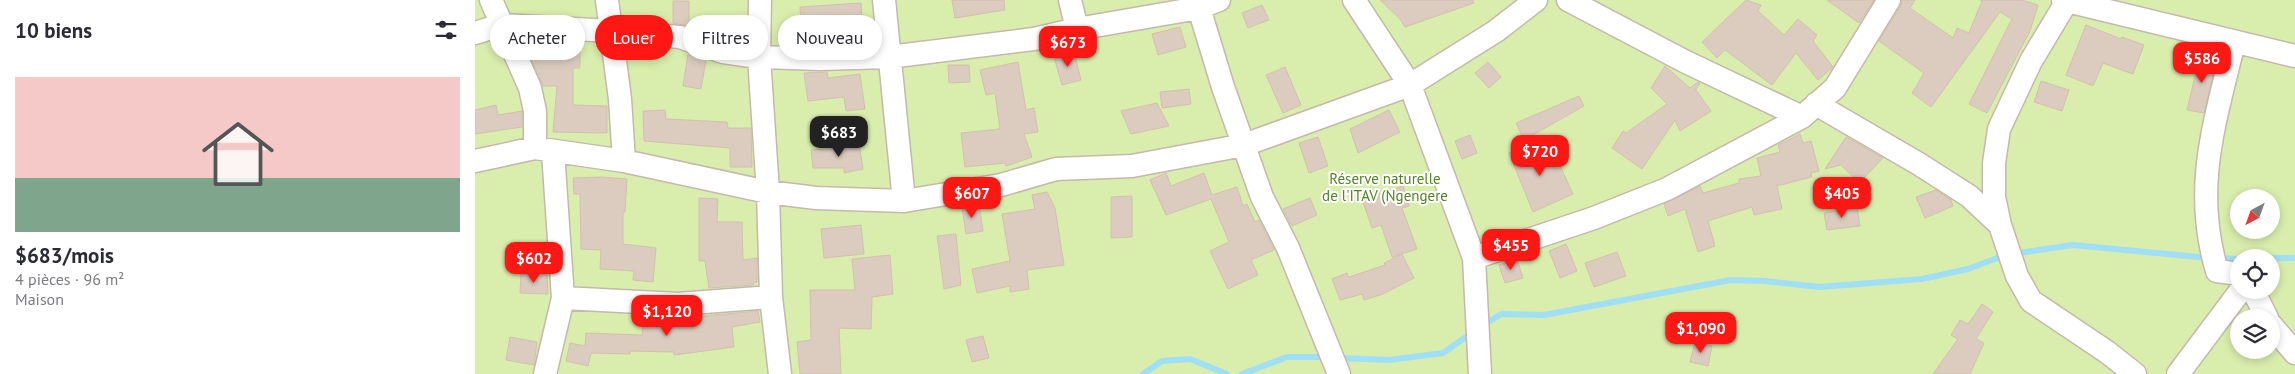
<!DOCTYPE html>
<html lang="fr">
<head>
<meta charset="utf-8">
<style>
	:root { --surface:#fff; --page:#f7f7f7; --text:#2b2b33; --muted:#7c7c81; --line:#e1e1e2; --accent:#ff1714 }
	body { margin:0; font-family:"PT Sans",sans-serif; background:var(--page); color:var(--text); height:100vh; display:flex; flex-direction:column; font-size:19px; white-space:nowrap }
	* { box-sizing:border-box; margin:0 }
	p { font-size:16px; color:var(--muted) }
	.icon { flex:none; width:28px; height:28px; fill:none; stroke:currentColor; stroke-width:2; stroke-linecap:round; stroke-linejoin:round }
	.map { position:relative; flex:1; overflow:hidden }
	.details { display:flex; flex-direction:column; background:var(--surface); width:475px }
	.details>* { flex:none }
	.top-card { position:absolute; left:15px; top:15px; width:475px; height:45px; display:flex; gap:10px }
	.needle { width:32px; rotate:221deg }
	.controls { position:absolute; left:1755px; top:189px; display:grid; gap:10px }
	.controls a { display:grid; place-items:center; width:50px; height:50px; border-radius:50%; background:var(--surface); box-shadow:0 2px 8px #0003; font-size:25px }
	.price { position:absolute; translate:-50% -42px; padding:0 11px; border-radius:10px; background:var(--accent); color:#fff; font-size:16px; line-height:32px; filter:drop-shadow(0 1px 2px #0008) }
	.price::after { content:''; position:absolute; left:50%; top:30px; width:15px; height:11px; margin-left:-8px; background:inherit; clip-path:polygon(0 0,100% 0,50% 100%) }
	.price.selected { background:#222; color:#fff }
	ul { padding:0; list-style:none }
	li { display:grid; align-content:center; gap:10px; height:265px; padding:0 15px }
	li+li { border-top:1px solid var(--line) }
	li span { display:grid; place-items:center; height:155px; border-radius:0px; color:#555 }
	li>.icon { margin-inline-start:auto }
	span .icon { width:90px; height:90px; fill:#fffc; stroke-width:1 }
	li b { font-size:21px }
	h2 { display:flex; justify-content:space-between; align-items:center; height:60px; padding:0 15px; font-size:21px }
	.pill { padding:0 18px; border-radius:22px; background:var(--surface); box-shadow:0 2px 8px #0003; font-size:18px; line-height:45px }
	.pill.selected { background:var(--accent); color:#fff }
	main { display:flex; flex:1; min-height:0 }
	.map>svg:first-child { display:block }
	.green { fill:#d9edad; fill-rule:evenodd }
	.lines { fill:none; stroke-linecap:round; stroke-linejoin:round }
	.stream { stroke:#9fdff7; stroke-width:6 }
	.building { fill:#dbccbf; stroke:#d3c0ae }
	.minor-casing { stroke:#c5b8ac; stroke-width:25 }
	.minor { stroke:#fff; stroke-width:22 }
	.labels { text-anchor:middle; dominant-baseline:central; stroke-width:4; stroke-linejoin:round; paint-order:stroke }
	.park-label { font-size:15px; fill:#538123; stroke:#fff }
</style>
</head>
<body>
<main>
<section class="details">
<h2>10 biens<svg class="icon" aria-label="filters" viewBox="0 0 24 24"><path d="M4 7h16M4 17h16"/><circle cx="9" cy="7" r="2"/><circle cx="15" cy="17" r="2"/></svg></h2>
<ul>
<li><span style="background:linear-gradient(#f6c9c9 65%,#7fa58c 0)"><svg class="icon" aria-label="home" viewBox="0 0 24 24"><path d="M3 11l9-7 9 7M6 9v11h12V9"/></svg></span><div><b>$683/mois</b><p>4 pièces · 96 m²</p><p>Maison</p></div></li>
</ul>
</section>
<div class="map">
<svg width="1820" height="374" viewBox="0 0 1820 374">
	<rect width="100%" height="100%" fill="#f5efe7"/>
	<!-- green -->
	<path class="green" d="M0 0H1820V374H0ZM1764 198H1796V230H1764ZM1764 258H1796V290H1764ZM1764 318H1796V350H1764Z"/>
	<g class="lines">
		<!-- stream -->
		<path class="stream" d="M1544 253 1598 245 1734 258
			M1744 258 1764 259
			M1796 258H1820
			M1007 326 1026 314 1069 315 1256 280 1290 281 1344 287 1396 283 1447 279 1493 269 1525 257
			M863 358 914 360 968 353 998 332
			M668 374 687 361 715 359 752 374
			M767 374 812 357H853"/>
	</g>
	<!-- building -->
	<path class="building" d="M477 0H529L530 10 480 18Z
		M905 0H998L999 3 930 27 925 19Z
		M1271 0 1286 5 1283 11 1309 35 1323 19 1342 35 1338 41 1358 67 1343 80 1321 53 1297 85 1250 50 1242 58 1227 42Z
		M1352 0H1399L1384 23Z
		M1427 0H1440L1435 8 1478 38 1482 28 1494 33 1507 1 1505 0H1547L1563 5 1555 31 1512 113 1494 104 1537 19 1525 12 1456 107 1437 93 1449 73 1404 41 1425 7Z
		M198 1H214V26L198 23Z
		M386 3 387 20H381L382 36 327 41 325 7Z
		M787 5 794 20 773 28 767 13Z
		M1611 25 1646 39 1647 37 1669 45 1658 74 1628 63 1618 86 1591 75Z
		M705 27 711 47 683 55 677 34Z
		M82 45 105 46V68H98V105L132 106V133L78 132 82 86H68L55 56V46L82 47Z
		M599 52 606 80 587 85 579 57Z
		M213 54 231 60 226 89 208 86Z
		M1725 55 1742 58 1729 113 1712 110Z
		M543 62 551 110 559 108 563 132 549 134 557 157 531 166 530 163 490 167 486 133 525 129 520 93 511 95 505 70Z
		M1013 62 1026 77 1014 88 1000 73Z
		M473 65H494L495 82 474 83Z
		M1190 66 1215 88 1223 82 1225 83 1220 91 1221 90 1236 111 1205 131 1200 120 1167 169 1137 148 1148 131 1151 133 1192 104 1176 88Z
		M810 67 826 105 808 113 791 75Z
		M352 72 353 78 385 74 390 109 371 111 369 97 333 101 329 73Z
		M1566 81 1594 90 1587 111 1559 102Z
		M714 89 716 104 687 108 685 92Z
		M1104 96 1109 106 1049 140 1041 123Z
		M682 103 694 126 656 134 646 111Z
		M21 105 23 115 47 111V127L0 134V110Z
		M190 110 191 119 252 122 253 128H276L277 167H255V148L169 141 168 111Z
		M914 110 925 132 883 153 875 129Z
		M1325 134 1328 143 1336 141 1344 171 1336 173 1337 177 1302 186 1307 209 1279 215 1277 207 1233 221 1240 246 1223 252 1210 209 1193 216 1189 204 1225 186 1228 193 1264 183V179L1286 176 1282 158 1305 152 1303 145Z
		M995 135 1002 153 987 159 980 141Z
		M843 137 853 166 834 173 824 143Z
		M1371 137 1408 158 1384 183 1366 165 1350 169Z
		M1063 142 1070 164 1082 159 1098 194 1058 212 1034 153Z
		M384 143 388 169 369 173V168H338L336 150 366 148 365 147Z
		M691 173 696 186 729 173 737 195 762 187 768 206 772 204 780 222 784 220 799 250 776 260 783 275 753 289 735 251 754 242 736 199 691 215 675 180Z
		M126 177 152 179 150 212H148V244L181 248 178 282 158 280 159 271 125 269 126 250 106 249 105 194H99L98 178Z
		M928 186 934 206 927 208 942 249 917 257 906 225 897 228 887 199Z
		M1461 190 1476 200 1478 206 1450 218 1441 197Z
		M572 192 580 208 589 265 552 270 554 289 535 292V286L502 293 497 269 535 261 527 214 560 209 557 195Z
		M657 196V237L636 238V197Z
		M224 198 243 199 242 222H267L268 260 282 258V282L278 283 279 285 234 288 230 261H224Z
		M835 198 842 215 817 226 808 209Z
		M504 204 508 231 491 234 487 207Z
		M1382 208 1385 226 1352 230 1349 213Z
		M386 225 389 254 349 258 346 229Z
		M481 234 486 285 469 289 462 236Z
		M1091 244 1102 271 1085 278 1074 251Z
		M1142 252 1151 276 1119 287 1110 263Z
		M927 254 939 278 908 294 889 300 887 294 865 300 857 279 872 273 874 277 910 265 909 263Z
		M415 255 418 294 397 297 396 329 364 328 366 374H325L322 342 336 340 335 290H380L377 259Z
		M1042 259 1048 278 1030 283 1024 265Z
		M46 274 72 275 73 294 45 293Z
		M1507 304 1518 312 1501 339 1509 343 1495 374H1458L1483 339 1476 335 1485 320 1493 324Z
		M283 311 285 322 257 327 259 347 199 355V352L155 351V354L116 353 113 366 91 361 95 343 110 346 111 333 167 335 168 324H195L194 321 238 315Z
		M508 336 514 358 497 362 491 340Z
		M35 337 62 342 59 365 31 360Z
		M1220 342 1237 346 1233 366 1215 362Z"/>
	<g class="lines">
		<defs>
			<path id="minor" d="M16 0 55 88 60 111V148
				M132 0 145 99 149 161
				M285 0 284 57 293 192 296 297 305 374
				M409 0 429 201
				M595 0 602 29
				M879 0 935 85 999 258 1005 374
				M1093 0 1211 62 1327 117
				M1588 0 1820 56
				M1592 1 1556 61 1524 129 1519 163V197L1525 225 1542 276 1556 301 1632 352 1660 374
				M724 8 748 87 787 197 813 248 864 374
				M0 33 26 25 136 31 205 37 248 52 284 57 345 59 414 57 559 39 602 29 724 8 744 0
				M1759 42C1740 123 1717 187 1742 271L1764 274
				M1341 104 1444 164 1494 196 1525 225
				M0 161 60 148 149 161 293 192 341 198 429 201 526 185 581 169 657 166 769 145 935 85 1021 31 1061 0
				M999 258 1119 218 1192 189 1327 117 1360 88 1414 0
				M1778 290 1792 318
				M88 298 203 304 296 297
				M1796 325 1820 353
				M70 374 88 298 78 152
				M1703 374 1766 290"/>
		</defs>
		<!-- minor casing -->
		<use href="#minor" class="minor-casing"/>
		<!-- minor -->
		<use href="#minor" class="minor"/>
	</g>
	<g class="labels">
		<!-- park labels -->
		<g class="park-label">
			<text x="910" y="178">Réserve naturelle<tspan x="910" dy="17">de l'ITAV (Ngengere</tspan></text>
		</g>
	</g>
</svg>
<div class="controls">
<a><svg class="needle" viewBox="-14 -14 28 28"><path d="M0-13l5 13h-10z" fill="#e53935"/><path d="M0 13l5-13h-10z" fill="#7c7c81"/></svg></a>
<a><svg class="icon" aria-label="locate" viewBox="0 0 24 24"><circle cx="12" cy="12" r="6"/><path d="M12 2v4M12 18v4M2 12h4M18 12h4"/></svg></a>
<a><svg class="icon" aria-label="layers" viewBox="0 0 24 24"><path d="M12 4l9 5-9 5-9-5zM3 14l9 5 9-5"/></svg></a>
</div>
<b class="price" style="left:593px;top:68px">$673</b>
<b class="price" style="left:1727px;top:84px">$586</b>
<b class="price selected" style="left:364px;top:158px">$683</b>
<b class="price" style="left:1065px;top:177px">$720</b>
<b class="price" style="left:497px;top:219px">$607</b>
<b class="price" style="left:1367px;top:219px">$405</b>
<b class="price" style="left:1036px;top:271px">$455</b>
<b class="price" style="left:59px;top:284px">$602</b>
<b class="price" style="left:192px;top:337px">$1,120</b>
<b class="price" style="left:1226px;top:354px">$1,090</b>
<div class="top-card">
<a class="pill">Acheter</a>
<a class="pill selected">Louer</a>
<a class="pill">Filtres</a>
<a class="pill">Nouveau</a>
</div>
</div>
</main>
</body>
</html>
